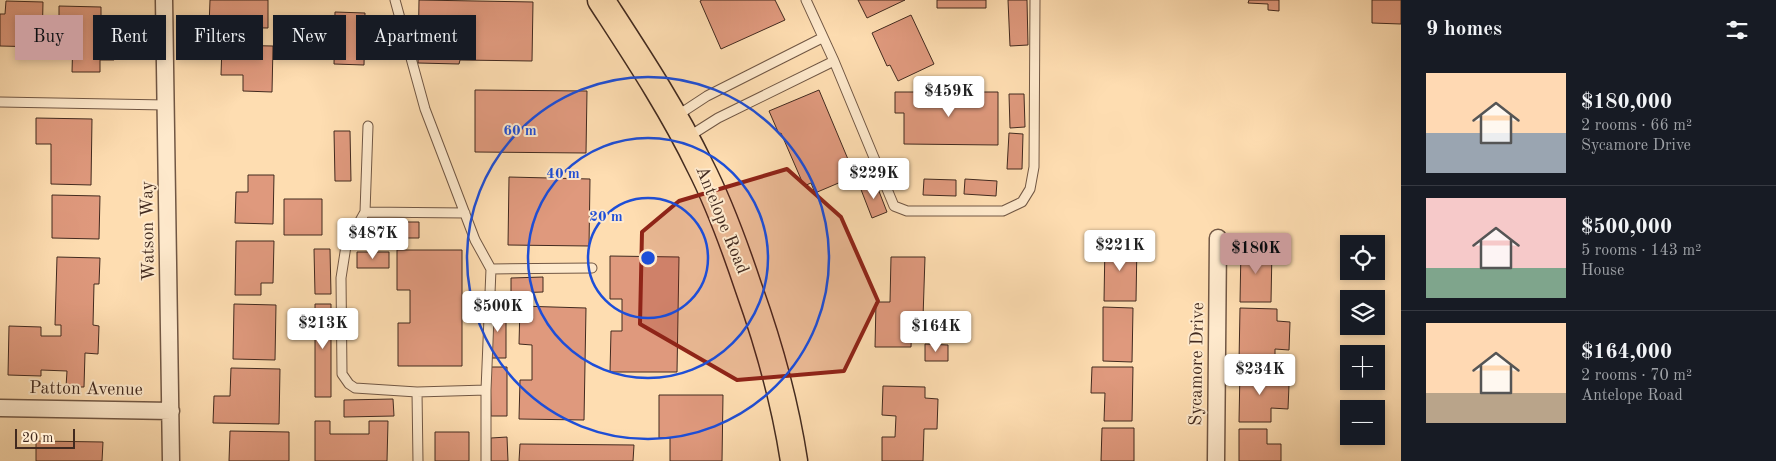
<!DOCTYPE html>
<html lang="en">
<head>
<meta charset="utf-8">
<style>
	:root { --surface:#171b24; --page:#242831; --text:#f1f3f6; --muted:#9ea1a6; --line:#363941; --accent:#c59692 }
	body { margin:0; font-family:"Old Standard TT",serif; background:var(--page); color:var(--text); height:100vh; display:flex; flex-direction:column; font-size:19px; white-space:nowrap }
	* { box-sizing:border-box; margin:0 }
	p { font-size:16px; color:var(--muted) }
	.icon { flex:none; width:28px; height:28px; fill:none; stroke:currentColor; stroke-width:2; stroke-linecap:round; stroke-linejoin:round }
	.map { position:relative; flex:1; overflow:hidden }
	.side { display:flex; flex-direction:column; background:var(--surface); width:375px }
	.side>* { flex:none }
	.hud { position:absolute; left:15px; top:15px; width:475px; height:45px; display:flex; gap:10px }
	.tools { position:absolute; left:1340px; top:235px; display:grid; gap:10px }
	.tools a { display:grid; place-items:center; width:45px; height:45px; border-radius:0px; background:var(--surface); box-shadow:0 2px 8px #0003; font-size:25px }
	.scale { position:absolute; left:15px; bottom:12px; width:60px; box-sizing:border-box; padding-left:5px; border:2px solid #422a1f; border-top:0; font-size:14px; line-height:18px; white-space:nowrap; color:#422a1f; -webkit-text-stroke:4px #fee9cc; paint-order:stroke }
	.price { position:absolute; translate:-50% -42px; padding:0 11px; border-radius:5px; background:#fff; color:#222; font-size:16px; line-height:32px; filter:drop-shadow(0 1px 2px #0008) }
	.price::after { content:''; position:absolute; left:50%; top:30px; width:15px; height:11px; margin-left:-8px; background:inherit; clip-path:polygon(0 0,100% 0,50% 100%) }
	.price.current { background:var(--accent); color:#111 }
	ul { padding:0; list-style:none }
	li { display:flex; align-items:center; gap:15px; height:125px; padding:0 25px }
	li+li { border-top:1px solid var(--line) }
	li span { display:grid; place-items:center; flex:none; width:140px; height:100px; border-radius:0px; color:#555 }
	li>.icon { margin-inline-start:auto }
	span .icon { width:60px; height:60px; fill:#fffc; stroke-width:1 }
	li b { font-size:21px }
	h2 { display:flex; justify-content:space-between; align-items:center; height:60px; padding:0 25px; font-size:21px }
	.tag { padding:0 18px; border-radius:0px; background:var(--surface); box-shadow:0 2px 8px #0003; font-size:18px; line-height:45px }
	.tag.current { background:var(--accent); color:#111 }
	main { display:flex; flex:1; min-height:0 }
	.map>svg:first-child { display:block }
	.building { fill:#df997d; stroke:#422a1f }
	.lines { fill:none; stroke-linecap:round; stroke-linejoin:round }
	.lane-casing { stroke:#715744; stroke-width:11 }
	.street-casing { stroke:#715744; stroke-width:19 }
	.primary-casing { stroke:#422a1f; stroke-width:29 }
	.lane { stroke:#fee9cc; stroke-width:9 }
	.street { stroke:#fee9cc; stroke-width:16 }
	.primary { stroke:#feddb1; stroke-width:26 }
	.marked { fill:#8f2418; fill-opacity:0.2; stroke:#8f2418; stroke-width:4; stroke-linejoin:round }
	.ring { fill:none; stroke:#1d4ed8; stroke-width:2.5 }
	.labels { text-anchor:middle; dominant-baseline:central; stroke-width:4; stroke-linejoin:round; paint-order:stroke }
	.street-label { font-size:18px; fill:#422a1f; stroke:#fee9cc }
	.centre { fill:#1d4ed8; stroke:#fee9cc; stroke-width:2.5 }
	.ring-label { font-size:15px; text-anchor:middle; font-weight:bold; fill:#1d4ed8; stroke:#fee9cc; stroke-width:4; stroke-linejoin:round; paint-order:stroke }
</style>
</head>
<body>
<main>
<div class="map">
<svg width="1401" height="461" viewBox="0 0 1401 461">
	<rect width="100%" height="100%" fill="#feddb1"/>
	<filter id="stains"><feTurbulence type="fractalNoise" baseFrequency=".004" numOctaves="4"/><feColorMatrix values="0 0 0 0 .2 0 0 0 0 .09 0 0 0 0 .02 0 0 0 .5 -.17"/></filter>
	<radialGradient id="worn" r=".72"><stop offset=".6" stop-color="#630" stop-opacity="0"/><stop offset="1" stop-color="#630" stop-opacity=".3"/></radialGradient>
	<!-- building -->
	<path class="building" d="M210 0H268V28L209 27Z
		M419 0 533 2 532 61 460 60 459 64 418 63Z
		M702 0H775L785 20 721 49 700 1Z
		M858 0H905L867 18Z
		M937 0H986V8H937Z
		M1008 0H1027L1028 45 1010 46Z
		M1249 0H1279V11L1268 10V4L1248 3Z
		M1372 0H1401V24L1372 23Z
		M6 1 43 2 42 47 0 46V14H5Z
		M59 6 101 7V21H114V60H100V72H72L73 36H59Z
		M335 12 365 13 364 65 334 64Z
		M911 15 934 64 898 81 890 65 887 66 872 33Z
		M222 45 273 46 272 92 243 91V75H221Z
		M475 90 587 91 586 153 475 152Z
		M819 90 855 176 815 193 811 183 804 186 781 133 779 134 769 111Z
		M895 92H998V145L904 144V113H895Z
		M1009 94H1024L1025 127 1010 128Z
		M36 118 92 119 91 185 51 184V144H36Z
		M334 131H350L351 181H335Z
		M1009 133 1023 134 1022 169H1007Z
		M248 175H274L273 224 235 223 236 192H248Z
		M509 177 590 179 589 246 508 245Z
		M924 179 956 180V196L923 195Z
		M965 179 997 181 996 196 964 194Z
		M875 181 887 212 872 218 860 187Z
		M52 195 100 196 99 239 52 238Z
		M284 199H322V235H284Z
		M394 222H419V238H393Z
		M236 241H274L273 283H261V295H235Z
		M1105 244H1137L1136 301H1104Z
		M1241 248 1272 249 1271 302H1240Z
		M314 249H330L331 294H315Z
		M397 250H462V366H398V323H410V290H397Z
		M357 252H389V268H357Z
		M610 256 679 257 677 372H610L611 331H622V299H610Z
		M57 257 100 258 99 284H94L93 325 99 326 98 354 85 353 84 387H66L67 371 41 370V376L8 375 9 326 41 327V336H61V325H55Z
		M891 257H925L923 318H912L911 347H875L876 302H890Z
		M543 277V292L511 293V278Z
		M234 304 276 305 275 360 233 359Z
		M315 304H331V397H315Z
		M520 306 586 308 584 420 519 419 520 380H532V345L519 344Z
		M1103 307 1133 308 1132 362 1103 361Z
		M1240 308 1277 309V321L1290 322 1289 350 1275 349V363L1239 362Z
		M490 309H506V358H490Z
		M925 344 948 345V361H925Z
		M490 367H507V416H491Z
		M1092 367H1133L1132 421H1104L1105 393H1091Z
		M231 368 280 369 279 424 213 423 214 396H230Z
		M1240 369 1273 370V385H1289L1288 409 1271 408V422H1239Z
		M883 386 925 387V398L938 399 937 429H924L923 461H882V437H895L896 416 882 415Z
		M659 395H723L722 461H670V438H659Z
		M393 399 394 416 344 417V400Z
		M315 421H330V434H369V421H388L387 461H315Z
		M1102 428H1134V461H1101Z
		M1239 429H1267V444H1281V461H1239Z
		M230 431 289 432V461H229Z
		M435 432H469V461H435Z
		M507 437 508 461H491V438Z
		M36 441 103 442 102 461H36Z
		M520 444 634 445 633 461H519Z"/>
	<g class="lines">
		<defs>
			<path id="lane" d="M395 0 425 109 475 240 491 269 486 390V461
				M806 0 834 61 894 206 907 211H1003L1022 202 1030 189 1034 167 1035 0
				M0 102 166 105
				M675 117 707 96 822 38
				M688 137 718 118 834 61
				M365 212 368 126
				M465 213 365 212 346 246 341 278 342 374 349 384 355 388 417 392 486 390
				M491 269 592 268
				M417 392 418 461"/>
			<path id="street" d="M164 0 171 461
				M0 408 171 411
				M1216 461 1218 238"/>
			<path id="primary" d="M601 0C636 54 672 108 700 166 720 205 735 247 749 289 769 345 785 402 794 461"/>
		</defs>
		<!-- lane casing -->
		<use href="#lane" class="lane-casing"/>
		<!-- street casing -->
		<use href="#street" class="street-casing"/>
		<!-- primary casing -->
		<use href="#primary" class="primary-casing"/>
		<!-- lane -->
		<use href="#lane" class="lane"/>
		<!-- street -->
		<use href="#street" class="street"/>
		<!-- primary -->
		<use href="#primary" class="primary"/>
	</g>
	<!-- marked area -->
	<path class="marked" d="M787 169 841 217 878 301 844 371 737 380 640 324 642 232 679 201Z"/>
	<!-- distance rings -->
	<g class="ring">
		<circle cx="648" cy="258" r="60"/>
		<circle cx="648" cy="258" r="120"/>
		<circle cx="648" cy="258" r="181"/>
	</g>
	<g class="labels">
		<!-- street labels -->
		<g class="street-label">
			<text transform="translate(722 220) rotate(68)">Antelope Road</text>
			<text transform="translate(148 231) rotate(-91)">Watson Way</text>
			<text transform="translate(1197 364) rotate(-89)">Sycamore Drive</text>
			<text transform="translate(86 389) rotate(1)">Patton Avenue</text>
		</g>
	</g>
	<circle cx="648" cy="258" r="8" class="centre"/>
	<g class="ring-label">
		<text x="520" y="135">60 m</text>
		<text x="563" y="178">40 m</text>
		<text x="606" y="221">20 m</text>
	</g>
	<rect width="100%" height="100%" filter="url(#stains)"/>
	<rect width="100%" height="100%" fill="url(#worn)"/>
</svg>
<div class="tools">
<a><svg class="icon" aria-label="locate" viewBox="0 0 24 24"><circle cx="12" cy="12" r="6"/><path d="M12 2v4M12 18v4M2 12h4M18 12h4"/></svg></a>
<a><svg class="icon" aria-label="layers" viewBox="0 0 24 24"><path d="M12 4l9 5-9 5-9-5zM3 14l9 5 9-5"/></svg></a>
<a>+</a>
<a>−</a>
</div>
<div class="scale">20 m</div>
<b class="price" style="left:949px;top:118px">$459K</b>
<b class="price" style="left:874px;top:200px">$229K</b>
<b class="price" style="left:373px;top:260px">$487K</b>
<b class="price" style="left:1120px;top:272px">$221K</b>
<b class="price current" style="left:1256px;top:275px">$180K</b>
<b class="price" style="left:498px;top:333px">$500K</b>
<b class="price" style="left:323px;top:350px">$213K</b>
<b class="price" style="left:936px;top:353px">$164K</b>
<b class="price" style="left:1260px;top:396px">$234K</b>
<div class="hud">
<a class="tag current">Buy</a>
<a class="tag">Rent</a>
<a class="tag">Filters</a>
<a class="tag">New</a>
<a class="tag">Apartment</a>
</div>
</div>
<section class="side">
<h2>9 homes<svg class="icon" aria-label="filters" viewBox="0 0 24 24"><path d="M4 7h16M4 17h16"/><circle cx="9" cy="7" r="2"/><circle cx="15" cy="17" r="2"/></svg></h2>
<ul>
<li><span style="background:linear-gradient(#ffd9b3 60%,#9aa5b1 0)"><svg class="icon" aria-label="home" viewBox="0 0 24 24"><path d="M3 11l9-7 9 7M6 9v11h12V9"/></svg></span><div><b>$180,000</b><p>2 rooms · 66 m²</p><p>Sycamore Drive</p></div></li>
<li><span style="background:linear-gradient(#f6c9c9 70%,#7fa58c 0)"><svg class="icon" aria-label="home" viewBox="0 0 24 24"><path d="M3 11l9-7 9 7M6 9v11h12V9"/></svg></span><div><b>$500,000</b><p>5 rooms · 143 m²</p><p>House</p></div></li>
<li><span style="background:linear-gradient(#ffd9b3 70%,#b9a48a 0)"><svg class="icon" aria-label="home" viewBox="0 0 24 24"><path d="M3 11l9-7 9 7M6 9v11h12V9"/></svg></span><div><b>$164,000</b><p>2 rooms · 70 m²</p><p>Antelope Road</p></div></li>
</ul>
</section>
</main>
</body>
</html>
